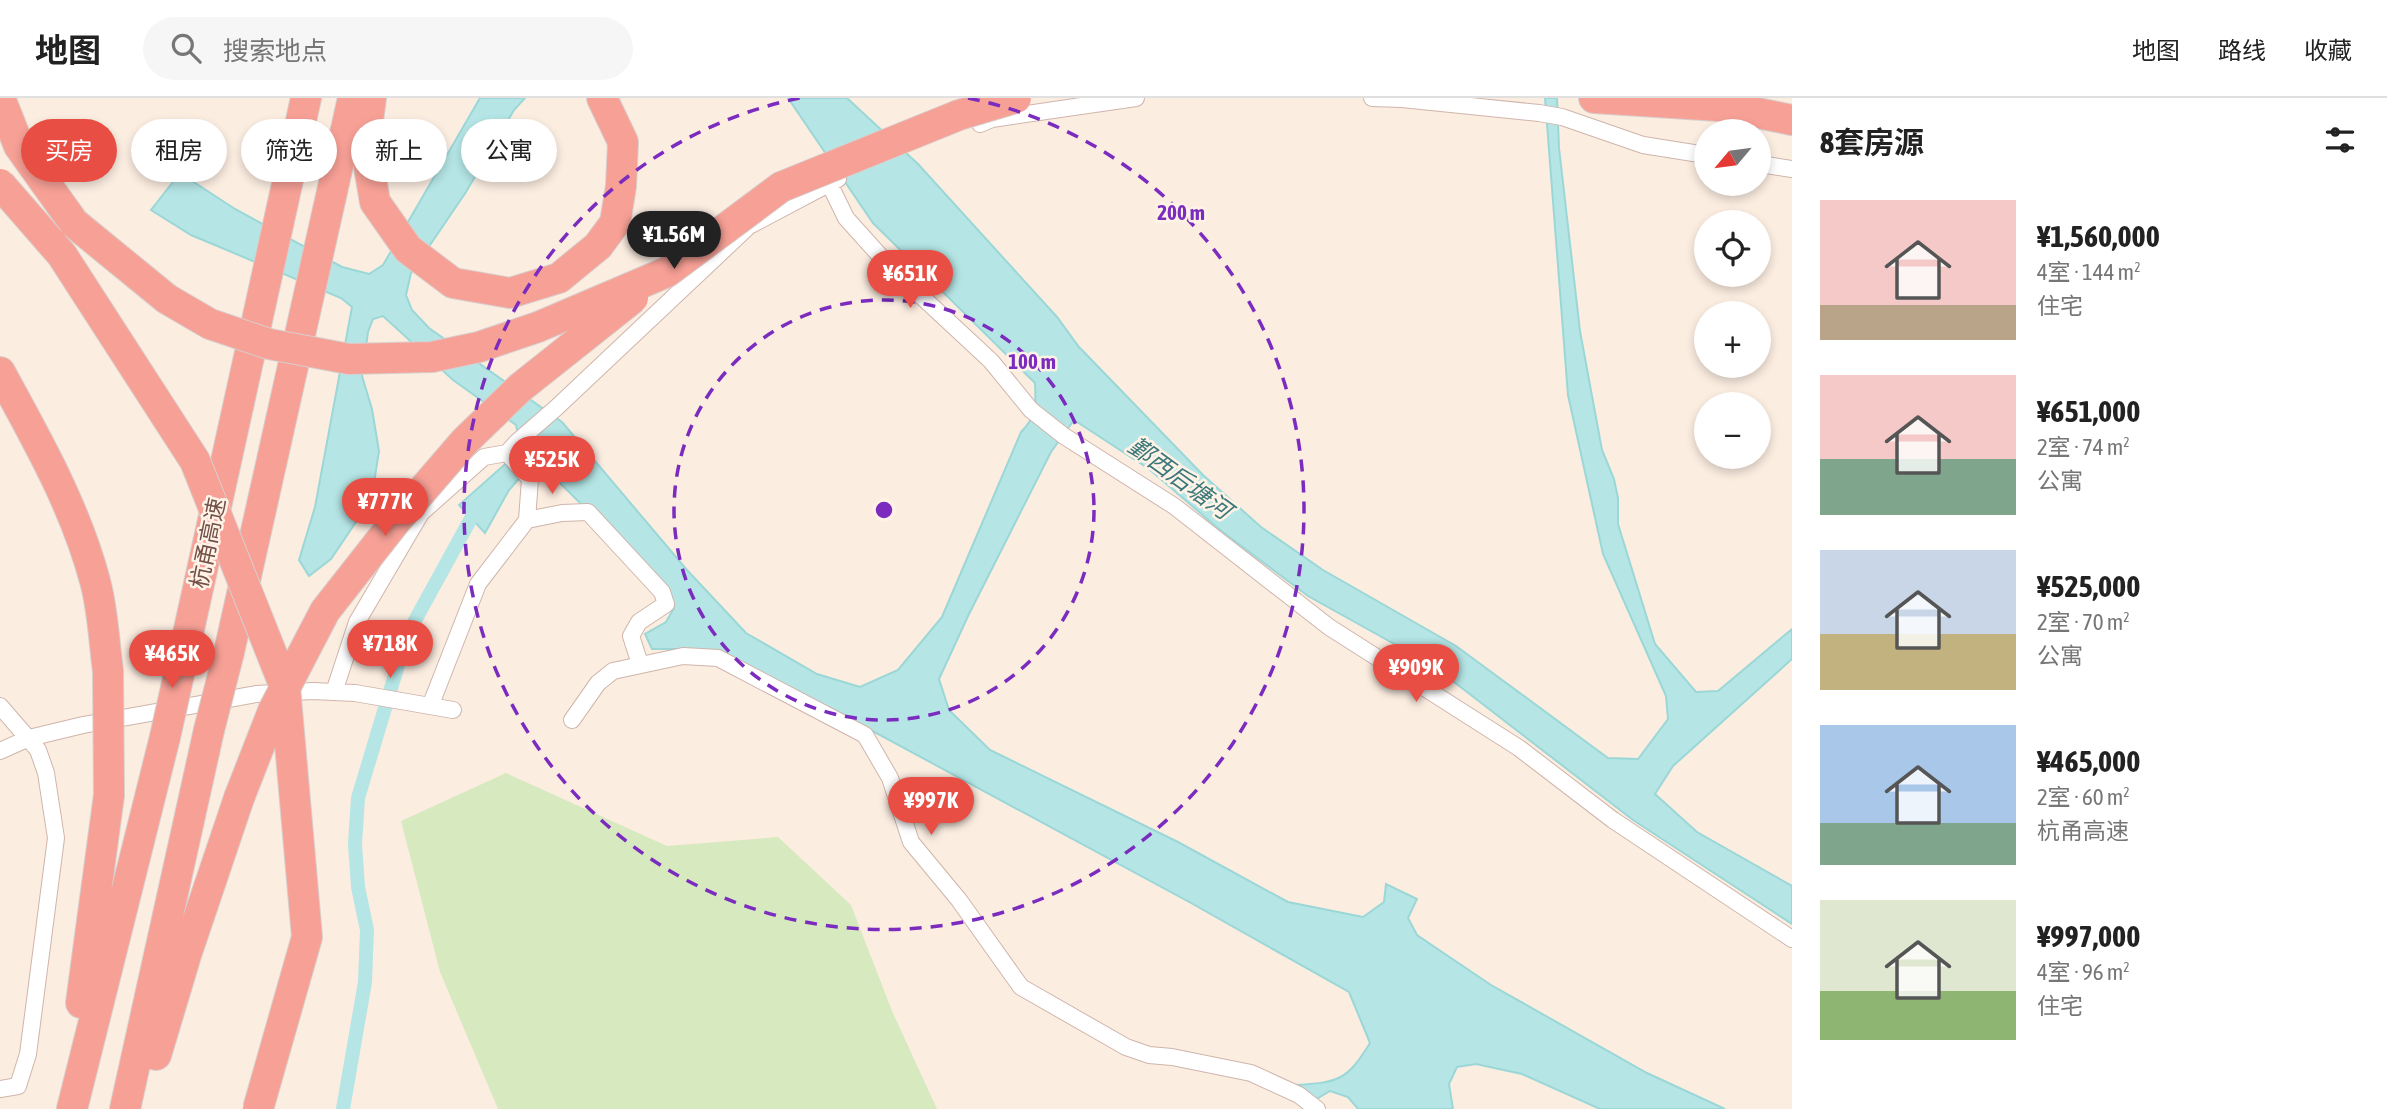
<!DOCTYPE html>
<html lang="zh">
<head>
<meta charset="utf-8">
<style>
	:root { --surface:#fff; --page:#f6f6f6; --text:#222; --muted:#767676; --line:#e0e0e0; --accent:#e84e44 }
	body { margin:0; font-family:"Asap Condensed","Noto Sans SC",sans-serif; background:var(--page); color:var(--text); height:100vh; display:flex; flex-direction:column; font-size:26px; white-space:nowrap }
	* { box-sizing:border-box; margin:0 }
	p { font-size:23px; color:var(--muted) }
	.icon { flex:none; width:38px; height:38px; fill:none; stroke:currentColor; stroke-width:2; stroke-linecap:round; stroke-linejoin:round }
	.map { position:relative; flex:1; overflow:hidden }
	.drawer { display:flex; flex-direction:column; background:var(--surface); width:595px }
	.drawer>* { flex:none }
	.banner { position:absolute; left:21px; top:21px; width:665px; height:63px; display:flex; gap:14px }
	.needle { width:46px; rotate:241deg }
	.buttons { position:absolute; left:1694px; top:21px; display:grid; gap:14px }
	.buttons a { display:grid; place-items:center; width:77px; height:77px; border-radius:50%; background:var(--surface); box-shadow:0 4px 10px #0003; font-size:35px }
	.price { position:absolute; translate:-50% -60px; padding:0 16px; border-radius:24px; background:var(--accent); color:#fff; font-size:23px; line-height:46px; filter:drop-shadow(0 2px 4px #0008) }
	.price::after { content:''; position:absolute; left:50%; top:42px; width:21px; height:16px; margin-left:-10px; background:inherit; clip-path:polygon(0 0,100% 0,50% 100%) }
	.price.active { background:#222; color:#fff }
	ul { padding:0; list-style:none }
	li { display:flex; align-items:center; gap:21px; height:175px; padding:0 28px }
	li span { display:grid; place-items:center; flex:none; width:196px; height:140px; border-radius:0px; color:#555 }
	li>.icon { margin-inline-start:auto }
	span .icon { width:84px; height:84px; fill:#fffc; stroke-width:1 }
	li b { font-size:30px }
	h2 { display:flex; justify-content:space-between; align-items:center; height:84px; padding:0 28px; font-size:30px }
	.tag { padding:0 24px; border-radius:32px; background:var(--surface); box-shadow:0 4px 10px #0003; font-size:24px; line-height:63px }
	.tag.active { background:var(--accent); color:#fff }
	header { display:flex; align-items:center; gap:42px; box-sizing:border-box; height:98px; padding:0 35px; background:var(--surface); border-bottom:2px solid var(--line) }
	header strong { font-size:33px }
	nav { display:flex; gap:38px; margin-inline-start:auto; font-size:24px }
	.search { width:490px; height:63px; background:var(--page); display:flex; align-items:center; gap:18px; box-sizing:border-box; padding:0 24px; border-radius:38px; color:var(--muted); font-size:26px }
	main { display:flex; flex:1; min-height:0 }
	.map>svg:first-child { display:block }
	.green { fill:#d7e9bf }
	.water { fill:#b5e5e5; stroke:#9bd7d7; stroke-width:2 }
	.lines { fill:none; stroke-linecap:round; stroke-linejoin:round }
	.canal { stroke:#b5e5e5; stroke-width:14 }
	.street-casing { stroke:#cfb5ab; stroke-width:18 }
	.highway-casing { stroke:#d8cecc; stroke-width:32 }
	.street { stroke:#fff; stroke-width:16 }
	.highway { stroke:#f7a096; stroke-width:30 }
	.highway-bridge-casing { stroke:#d8cecc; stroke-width:32; stroke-linecap:butt }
	.highway-bridge { stroke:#f7a096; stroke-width:30 }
	.ring { fill:none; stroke:#7b2cbf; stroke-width:3.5; stroke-dasharray:12 9 }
	.labels { text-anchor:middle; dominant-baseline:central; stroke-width:5; stroke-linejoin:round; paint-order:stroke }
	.street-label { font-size:23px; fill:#735048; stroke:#fff2e7 }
	.water-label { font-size:24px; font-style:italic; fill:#3c7879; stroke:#fff2e7 }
	.centre { fill:#7b2cbf; stroke:#fff2e7; stroke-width:3.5 }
	.ring-label { font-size:21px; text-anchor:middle; font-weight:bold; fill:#7b2cbf; stroke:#fff2e7; stroke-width:5; stroke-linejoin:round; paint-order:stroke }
</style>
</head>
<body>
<header>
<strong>地图</strong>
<div class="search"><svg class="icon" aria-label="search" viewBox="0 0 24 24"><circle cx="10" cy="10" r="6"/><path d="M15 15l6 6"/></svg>搜索地点</div>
<nav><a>地图</a><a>路线</a><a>收藏</a></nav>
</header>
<main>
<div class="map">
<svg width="1792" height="1011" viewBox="0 0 1792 1011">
	<rect width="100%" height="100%" fill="#fcede1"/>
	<!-- green -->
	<path class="green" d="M506 675 667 748 778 739 851 807 892 913 937 1011H498L440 874 401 723Z"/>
	<!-- water -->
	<path class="water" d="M480 0H525L514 12 466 94 411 175 406 197 412 212 429 230 562 324 687 472 746 535 817 576 860 589 898 572 942 519 1021 334C1037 318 1036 306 1035 285L873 125 788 0H847L918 66 1057 219 1079 249 1203 377 1261 429 1323 472 1456 548 1608 660 1638 661 1668 621 1666 598 1603 456 1568 297 1545 0H1557L1559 50 1580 233 1602 352 1614 381 1618 400V426L1655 546 1696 594 1718 593 1792 531V561L1673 668 1655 696 1697 734 1792 788V826L1633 722 1432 567 1308 498 1220 432 1149 371 1074 322 1051 354 969 516 939 581 949 612 990 652 1178 744 1288 804 1363 819 1384 804 1386 786 1417 801 1408 820 1417 837 1491 887 1647 975 1725 1011H1600L1522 976 1476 966 1457 969 1449 986 1453 1011H1358L1348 999 1330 993 1313 1003 1298 994 1297 987C1340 984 1347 982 1370 945L1349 894 1191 805 830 610 715 555 679 551H652L645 536 666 524 674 510 653 478 551 376 530 368 509 392 485 435 459 407 521 352 516 327 453 282 383 218 373 221 368 234 362 278 372 311 379 353 374 385 362 415 331 461 309 478 299 462 315 409 352 209 341 200 191 137 151 112 180 75 235 111 342 169 369 176 383 167Z"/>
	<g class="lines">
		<!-- canal -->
		<path class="canal" d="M343 1011 365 884 367 832 358 789 355 746 358 700 407 537 480 404"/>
		<defs>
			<path id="street" d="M1372 0 1402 1 1539 15 1562 19 1643 47 1706 57
				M980 26 992 21 1136 0
				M1759 66 1792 71
				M829 85 846 120 891 170 991 263 1031 312 1064 338 1174 408 1329 529 1519 650 1613 722 1792 841
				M507 355 530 381 527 422
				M334 594 357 524 421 415 484 359 507 355 517 344 556 310 749 128 838 81
				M431 606 478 486 527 422 562 415 588 414 662 494 666 506 639 524 631 538 640 566
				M0 608 38 652 46 675 56 740 28 956 18 988 0 991
				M572 622 598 585 613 573 683 558 718 560 865 637 890 680 911 744 959 802 1021 889 1126 949 1149 957 1172 959 1251 975 1299 997 1317 1011
				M0 653 29 640 83 627 256 596 313 593 355 595 453 612"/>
			<path id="highway" d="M0 0 19 48 74 125
				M371 0 365 45 375 104 408 151 453 185 510 195 559 180 598 148 615 125 621 88 623 44 602 0
				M1594 0 1718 8
				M1699 3 1792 22
				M0 274C37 342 75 408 95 483 103 512 104 544 108 573
				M186 545 306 0
				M229 554 353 0
				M81 905 109 697
				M156 957 186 857 239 700
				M72 1011 165 639
				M125 1011 209 632"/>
		</defs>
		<!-- street casing -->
		<use href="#street" class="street-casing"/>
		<!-- highway casing -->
		<use href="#highway" class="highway-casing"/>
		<!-- street -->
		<use href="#street" class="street"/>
		<!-- highway -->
		<use href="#highway" class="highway"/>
		<defs>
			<path id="highway-bridge" d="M0 86 62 157 195 363 285 589 307 839 258 1011
				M74 125 167 201 210 226 269 246 349 261 432 259 479 249 538 229 667 174 781 89 959 17 1016 0
				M108 573 109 697
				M209 632 229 554
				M165 639 186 545
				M239 700 273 613 325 513 395 424 465 343 521 289 633 200"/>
		</defs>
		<!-- highway-bridge casing -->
		<use href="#highway-bridge" class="highway-bridge-casing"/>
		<!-- highway-bridge -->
		<use href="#highway-bridge" class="highway-bridge"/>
	</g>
	<!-- distance rings -->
	<g class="ring">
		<circle cx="884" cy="412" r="210"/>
		<path d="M968 0A420 420 0 1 1 800 0"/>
	</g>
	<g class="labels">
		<!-- street labels -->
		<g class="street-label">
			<text transform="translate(208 445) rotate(-78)">杭甬高速</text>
		</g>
		<!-- water labels -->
		<g class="water-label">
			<text transform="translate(1180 380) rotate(36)">鄞西后塘河</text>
		</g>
	</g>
	<circle cx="884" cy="412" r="10" class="centre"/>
	<g class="ring-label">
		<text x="1181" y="122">200 m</text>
		<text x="1032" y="271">100 m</text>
	</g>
</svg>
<div class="buttons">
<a><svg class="needle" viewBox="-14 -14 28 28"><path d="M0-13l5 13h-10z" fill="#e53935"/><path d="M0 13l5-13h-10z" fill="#767676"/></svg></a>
<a><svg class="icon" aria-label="locate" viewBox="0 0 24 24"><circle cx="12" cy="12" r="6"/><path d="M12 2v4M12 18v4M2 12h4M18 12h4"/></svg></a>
<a>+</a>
<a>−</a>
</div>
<b class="price active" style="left:674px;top:173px">¥1.56M</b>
<b class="price" style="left:910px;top:212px">¥651K</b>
<b class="price" style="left:552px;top:398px">¥525K</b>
<b class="price" style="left:385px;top:440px">¥777K</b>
<b class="price" style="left:390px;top:582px">¥718K</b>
<b class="price" style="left:172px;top:592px">¥465K</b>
<b class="price" style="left:1416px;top:606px">¥909K</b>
<b class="price" style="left:931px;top:739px">¥997K</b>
<div class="banner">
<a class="tag active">买房</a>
<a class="tag">租房</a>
<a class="tag">筛选</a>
<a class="tag">新上</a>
<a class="tag">公寓</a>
</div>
</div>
<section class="drawer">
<h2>8套房源<svg class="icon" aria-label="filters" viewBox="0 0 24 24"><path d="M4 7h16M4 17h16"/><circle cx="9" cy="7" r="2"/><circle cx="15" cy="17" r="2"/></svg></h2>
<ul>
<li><span style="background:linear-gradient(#f6c9c9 75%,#b9a48a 0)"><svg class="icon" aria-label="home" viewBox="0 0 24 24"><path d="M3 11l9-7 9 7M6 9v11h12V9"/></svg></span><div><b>¥1,560,000</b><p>4室 · 144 m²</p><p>住宅</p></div></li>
<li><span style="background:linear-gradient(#f6c9c9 60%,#7fa58c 0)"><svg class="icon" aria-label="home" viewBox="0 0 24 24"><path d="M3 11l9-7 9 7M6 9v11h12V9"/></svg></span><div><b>¥651,000</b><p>2室 · 74 m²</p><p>公寓</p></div></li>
<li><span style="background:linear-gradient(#c9d6e8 60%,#c2b280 0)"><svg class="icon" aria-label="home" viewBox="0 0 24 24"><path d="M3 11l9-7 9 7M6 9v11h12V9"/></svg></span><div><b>¥525,000</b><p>2室 · 70 m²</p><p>公寓</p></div></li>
<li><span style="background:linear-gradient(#a9c7e8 70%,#7fa58c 0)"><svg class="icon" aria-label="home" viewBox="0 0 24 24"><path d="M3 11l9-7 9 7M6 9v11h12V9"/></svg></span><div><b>¥465,000</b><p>2室 · 60 m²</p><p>杭甬高速</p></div></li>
<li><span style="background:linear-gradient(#dfe7d0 65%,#8fb573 0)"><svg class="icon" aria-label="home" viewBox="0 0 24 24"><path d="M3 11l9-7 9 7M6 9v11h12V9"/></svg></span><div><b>¥997,000</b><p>4室 · 96 m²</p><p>住宅</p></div></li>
</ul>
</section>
</main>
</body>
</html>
